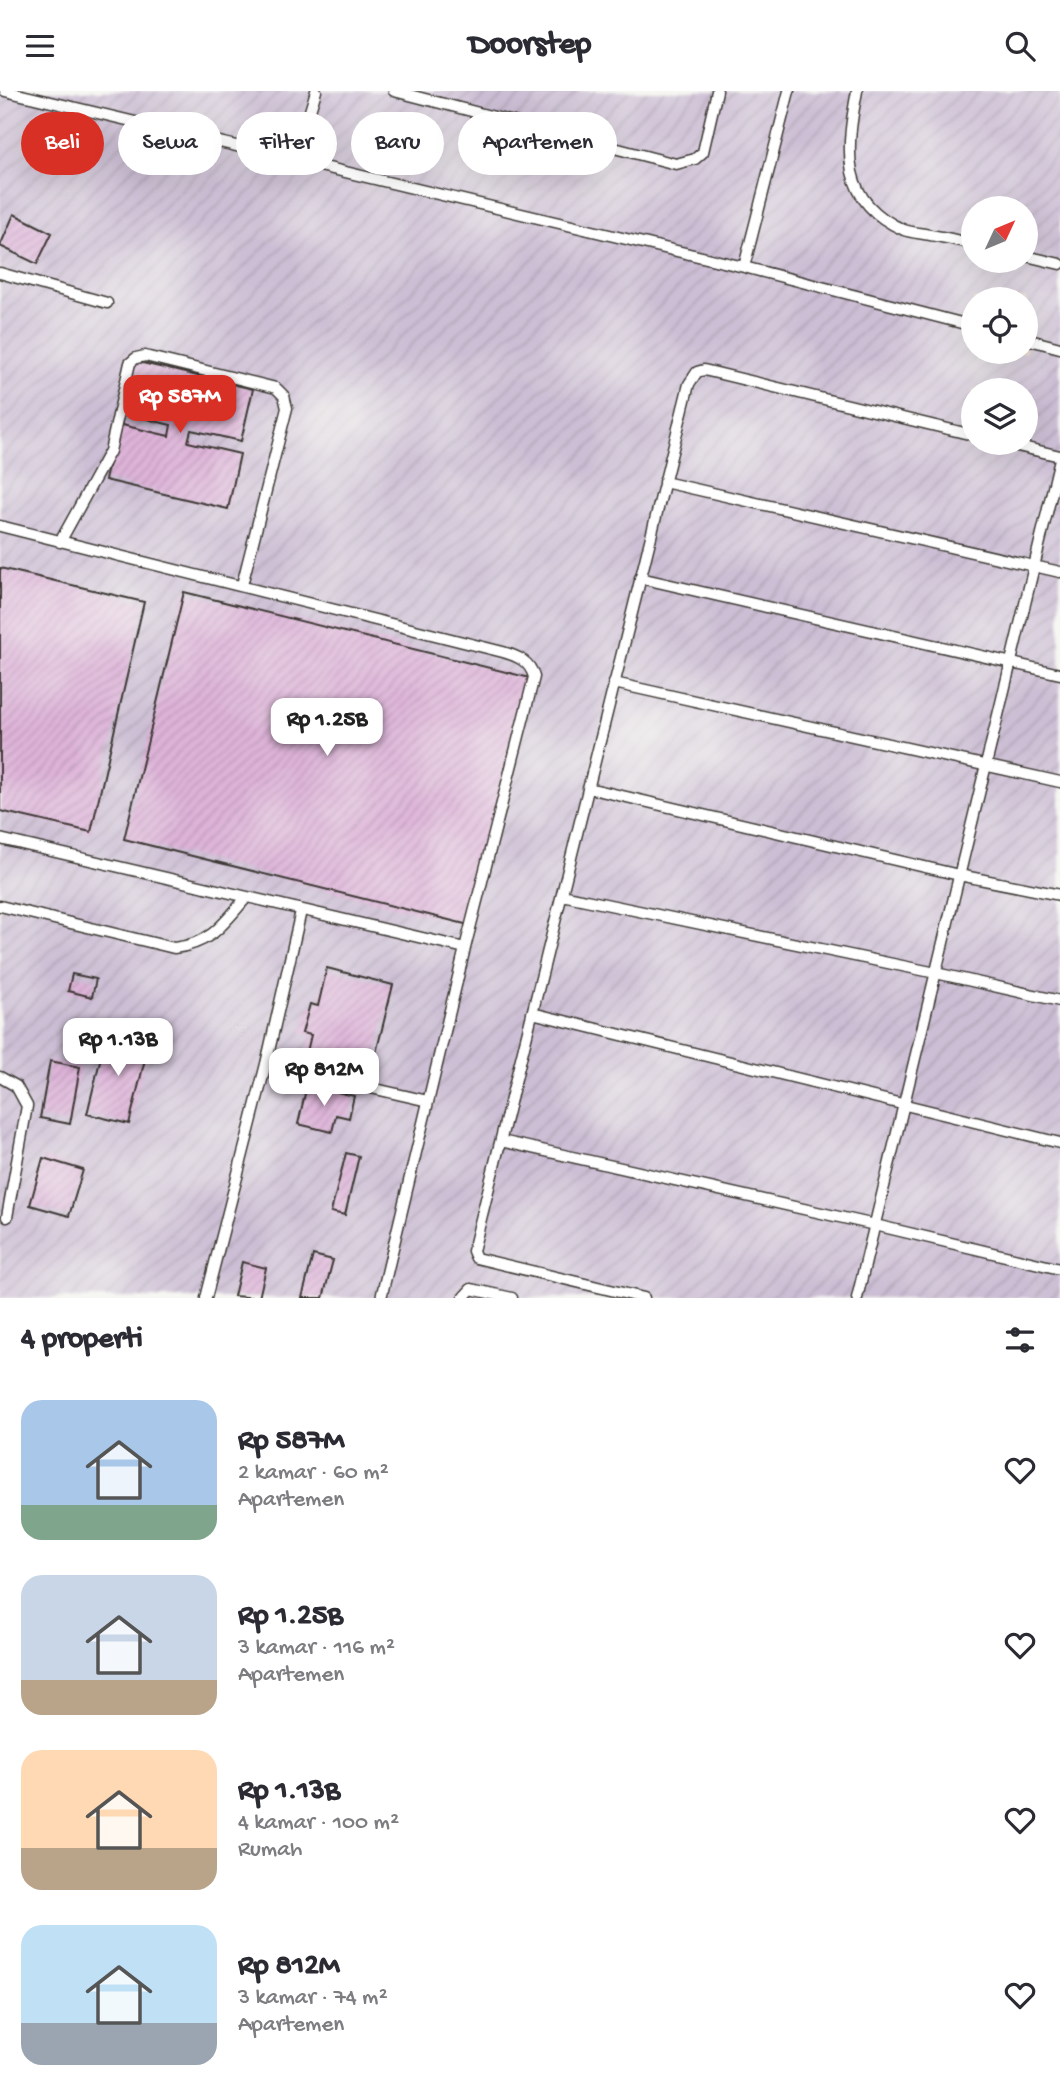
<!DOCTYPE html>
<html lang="id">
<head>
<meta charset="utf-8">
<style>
	:root { --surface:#fff; --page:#f2f2f3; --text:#2b2b33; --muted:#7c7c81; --accent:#d93025 }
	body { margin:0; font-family:"Gochi Hand",sans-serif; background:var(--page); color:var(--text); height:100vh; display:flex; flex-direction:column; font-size:26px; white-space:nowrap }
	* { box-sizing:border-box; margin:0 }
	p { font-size:23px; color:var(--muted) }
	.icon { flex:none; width:38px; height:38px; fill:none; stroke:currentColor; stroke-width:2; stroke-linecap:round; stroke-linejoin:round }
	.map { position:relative; height:1207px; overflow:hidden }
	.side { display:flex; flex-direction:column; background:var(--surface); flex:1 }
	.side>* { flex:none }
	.top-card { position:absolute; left:21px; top:21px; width:700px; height:63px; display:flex; gap:14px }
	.needle { width:46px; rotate:46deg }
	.tools { position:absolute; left:961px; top:105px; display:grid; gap:14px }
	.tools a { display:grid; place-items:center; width:77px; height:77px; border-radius:50%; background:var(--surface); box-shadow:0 7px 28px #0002; font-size:35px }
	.price { position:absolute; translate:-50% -60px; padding:0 16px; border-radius:14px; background:#fff; color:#222; font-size:23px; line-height:46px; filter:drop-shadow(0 2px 4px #0008) }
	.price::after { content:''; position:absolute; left:50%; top:42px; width:21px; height:16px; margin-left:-10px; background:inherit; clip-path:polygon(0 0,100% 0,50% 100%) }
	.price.selected { background:var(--accent); color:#fff }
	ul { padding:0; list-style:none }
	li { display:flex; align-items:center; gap:21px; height:175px; padding:0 21px }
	li span { display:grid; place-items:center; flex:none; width:196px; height:140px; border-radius:21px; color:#555 }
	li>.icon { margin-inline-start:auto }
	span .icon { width:84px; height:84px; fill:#fffc; stroke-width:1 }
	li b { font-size:30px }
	h2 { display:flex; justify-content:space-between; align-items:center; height:84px; padding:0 21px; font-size:30px }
	.tag { padding:0 24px; border-radius:32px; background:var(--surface); box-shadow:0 7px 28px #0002; font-size:24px; line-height:63px }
	.tag.selected { background:var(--accent); color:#fff }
	header { display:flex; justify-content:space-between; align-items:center; height:91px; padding:0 21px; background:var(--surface); font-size:32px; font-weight:800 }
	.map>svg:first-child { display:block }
	.industrial { fill:url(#industrial-furrows); fill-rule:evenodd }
	.building { fill:url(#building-hatch) }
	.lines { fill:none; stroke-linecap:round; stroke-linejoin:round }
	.service-casing { stroke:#3c3934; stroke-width:13 }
	.service { stroke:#fff; stroke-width:10 }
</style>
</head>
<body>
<header><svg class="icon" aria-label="menu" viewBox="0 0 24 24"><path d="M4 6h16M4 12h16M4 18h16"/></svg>Doorstep<svg class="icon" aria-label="search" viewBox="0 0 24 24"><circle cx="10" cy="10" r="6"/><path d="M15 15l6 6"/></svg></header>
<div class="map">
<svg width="1060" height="1207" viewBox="0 0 1060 1207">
	<defs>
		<pattern id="industrial-furrows" width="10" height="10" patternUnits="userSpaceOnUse" patternTransform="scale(1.75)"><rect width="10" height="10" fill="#ccbed4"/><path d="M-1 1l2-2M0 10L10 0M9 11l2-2" fill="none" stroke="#afa3b5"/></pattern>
		<pattern id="building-hatch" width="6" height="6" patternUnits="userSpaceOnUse" patternTransform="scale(1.75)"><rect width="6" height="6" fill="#deb4d9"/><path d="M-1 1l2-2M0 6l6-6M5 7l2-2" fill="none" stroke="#be9aba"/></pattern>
	</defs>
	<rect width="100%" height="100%" fill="#f6f6f2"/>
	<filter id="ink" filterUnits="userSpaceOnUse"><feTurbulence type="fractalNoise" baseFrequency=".0143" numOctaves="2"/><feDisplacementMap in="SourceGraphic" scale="14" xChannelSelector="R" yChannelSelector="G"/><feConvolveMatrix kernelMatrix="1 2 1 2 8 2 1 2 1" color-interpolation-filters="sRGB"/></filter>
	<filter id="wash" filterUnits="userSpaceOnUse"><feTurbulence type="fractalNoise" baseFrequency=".00686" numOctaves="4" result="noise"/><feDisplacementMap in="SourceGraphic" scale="28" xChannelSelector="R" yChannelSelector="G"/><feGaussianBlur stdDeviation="1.57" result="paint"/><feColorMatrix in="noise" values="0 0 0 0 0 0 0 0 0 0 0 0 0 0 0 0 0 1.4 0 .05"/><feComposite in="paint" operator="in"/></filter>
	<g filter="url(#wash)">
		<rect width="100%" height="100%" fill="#f1dbbd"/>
		<!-- industrial -->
		<path class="industrial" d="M0 0H1060V1207H0ZM973 117H1026V170H973ZM973 208H1026V261H973ZM973 299H1026V352H973Z"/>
		<g id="blocks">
			<!-- building -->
			<path class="building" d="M14 123 52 142 37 173 0 155Z
				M134 270 253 298 241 350 191 339 188 351 240 363 228 418 105 389 118 333 169 345 171 334 122 322Z
				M0 477 144 511 91 741 0 720Z
				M184 501 530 587 469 834 124 748Z
				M327 877 393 894 370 986 305 969 311 944 302 942 310 913 318 915Z
				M72 883 96 888 92 906 68 900Z
				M107 941 149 952 129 1033 87 1023Z
				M50 970 80 976 70 1033 40 1027Z
				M307 994 354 1005 349 1027 336 1024 332 1041 298 1033Z
				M346 1062 359 1065 345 1124 331 1121Z
				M43 1067 83 1079 69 1125 30 1114Z
				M313 1164 333 1169 323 1207H302Z
				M242 1171 266 1177 259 1207 234 1205Z"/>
		</g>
	</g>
	<g filter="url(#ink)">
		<use href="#blocks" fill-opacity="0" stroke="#3c3934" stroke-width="2"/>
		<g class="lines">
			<defs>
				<path id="service" d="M5 0 744 176 973 235
					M394 0 676 73 695 68 703 61 717 0
					M857 0C846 58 839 111 904 139 912 142 922 142 930 144 945 146 959 150 973 153
					M295 70 316 0
					M1026 165 1060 173
					M744 176 789 0
					M0 182 107 212
					M1026 248 1060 257
					M1005 352 1060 365
					M664 391 1060 481
					M0 435 503 561C517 565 530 570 534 586L465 857 381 1207
					M60 451 110 360 130 272 136 267 145 265 276 297 284 305 287 317 242 494
					M640 487 1060 583
					M614 592 1060 691
					M588 697 959 784 1060 804
					M0 748 465 857
					M562 804 936 882 1060 910
					M0 815 174 857C211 853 223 833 246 807
					M532 922 1060 1052
					M266 973 428 1010
					M0 986 16 995 27 1015 7 1126
					M501 1050 875 1134 1060 1178
					M206 1207 266 973 301 820
					M463 1207 471 1198 512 1207
					M644 1207 476 1167 473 1160 689 293 697 281 704 279 973 344
					M857 1207 1060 368"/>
			</defs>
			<!-- service casing -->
			<use href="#service" class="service-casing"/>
			<!-- service -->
			<use href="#service" class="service"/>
		</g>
	</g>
</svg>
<div class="tools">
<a><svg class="needle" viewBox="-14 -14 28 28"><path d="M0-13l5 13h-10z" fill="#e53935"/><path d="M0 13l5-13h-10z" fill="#7c7c81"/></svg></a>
<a><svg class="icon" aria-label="locate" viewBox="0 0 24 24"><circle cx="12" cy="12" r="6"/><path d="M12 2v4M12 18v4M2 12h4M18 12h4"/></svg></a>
<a><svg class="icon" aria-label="layers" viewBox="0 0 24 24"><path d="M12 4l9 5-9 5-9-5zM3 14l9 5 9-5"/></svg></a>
</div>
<b class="price selected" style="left:180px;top:344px">Rp 587M</b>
<b class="price" style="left:327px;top:667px">Rp 1.25B</b>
<b class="price" style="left:118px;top:987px">Rp 1.13B</b>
<b class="price" style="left:324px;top:1017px">Rp 812M</b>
<div class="top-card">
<a class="tag selected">Beli</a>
<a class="tag">Sewa</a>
<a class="tag">Filter</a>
<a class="tag">Baru</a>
<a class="tag">Apartemen</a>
</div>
</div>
<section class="side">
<h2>4 properti<svg class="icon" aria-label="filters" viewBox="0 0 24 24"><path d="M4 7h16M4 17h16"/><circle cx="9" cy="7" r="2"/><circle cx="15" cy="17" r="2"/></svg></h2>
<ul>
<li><span style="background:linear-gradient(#a9c7e8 75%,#7fa58c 0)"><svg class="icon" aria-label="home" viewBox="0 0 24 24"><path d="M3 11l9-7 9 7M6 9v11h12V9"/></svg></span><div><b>Rp 587M</b><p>2 kamar · 60 m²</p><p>Apartemen</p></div><svg class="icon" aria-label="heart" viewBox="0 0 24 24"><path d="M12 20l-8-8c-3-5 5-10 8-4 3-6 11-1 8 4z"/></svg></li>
<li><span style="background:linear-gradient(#c9d6e8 75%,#b9a48a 0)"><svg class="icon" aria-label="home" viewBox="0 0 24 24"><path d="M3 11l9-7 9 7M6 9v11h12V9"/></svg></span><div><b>Rp 1.25B</b><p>3 kamar · 116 m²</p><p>Apartemen</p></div><svg class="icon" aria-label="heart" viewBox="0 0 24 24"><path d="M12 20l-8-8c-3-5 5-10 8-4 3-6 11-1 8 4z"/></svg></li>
<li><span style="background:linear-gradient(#ffd9b3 70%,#b9a48a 0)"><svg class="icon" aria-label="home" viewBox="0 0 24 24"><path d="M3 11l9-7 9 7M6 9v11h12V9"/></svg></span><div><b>Rp 1.13B</b><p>4 kamar · 100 m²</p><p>Rumah</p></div><svg class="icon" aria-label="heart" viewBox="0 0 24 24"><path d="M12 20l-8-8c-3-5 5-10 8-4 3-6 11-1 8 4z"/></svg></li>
<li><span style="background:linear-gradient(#bfe0f5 70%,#9aa5b1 0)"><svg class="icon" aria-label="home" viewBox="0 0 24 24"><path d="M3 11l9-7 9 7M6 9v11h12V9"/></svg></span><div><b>Rp 812M</b><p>3 kamar · 74 m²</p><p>Apartemen</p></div><svg class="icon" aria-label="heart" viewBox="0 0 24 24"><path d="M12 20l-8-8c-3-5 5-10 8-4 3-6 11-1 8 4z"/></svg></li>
</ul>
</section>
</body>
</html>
